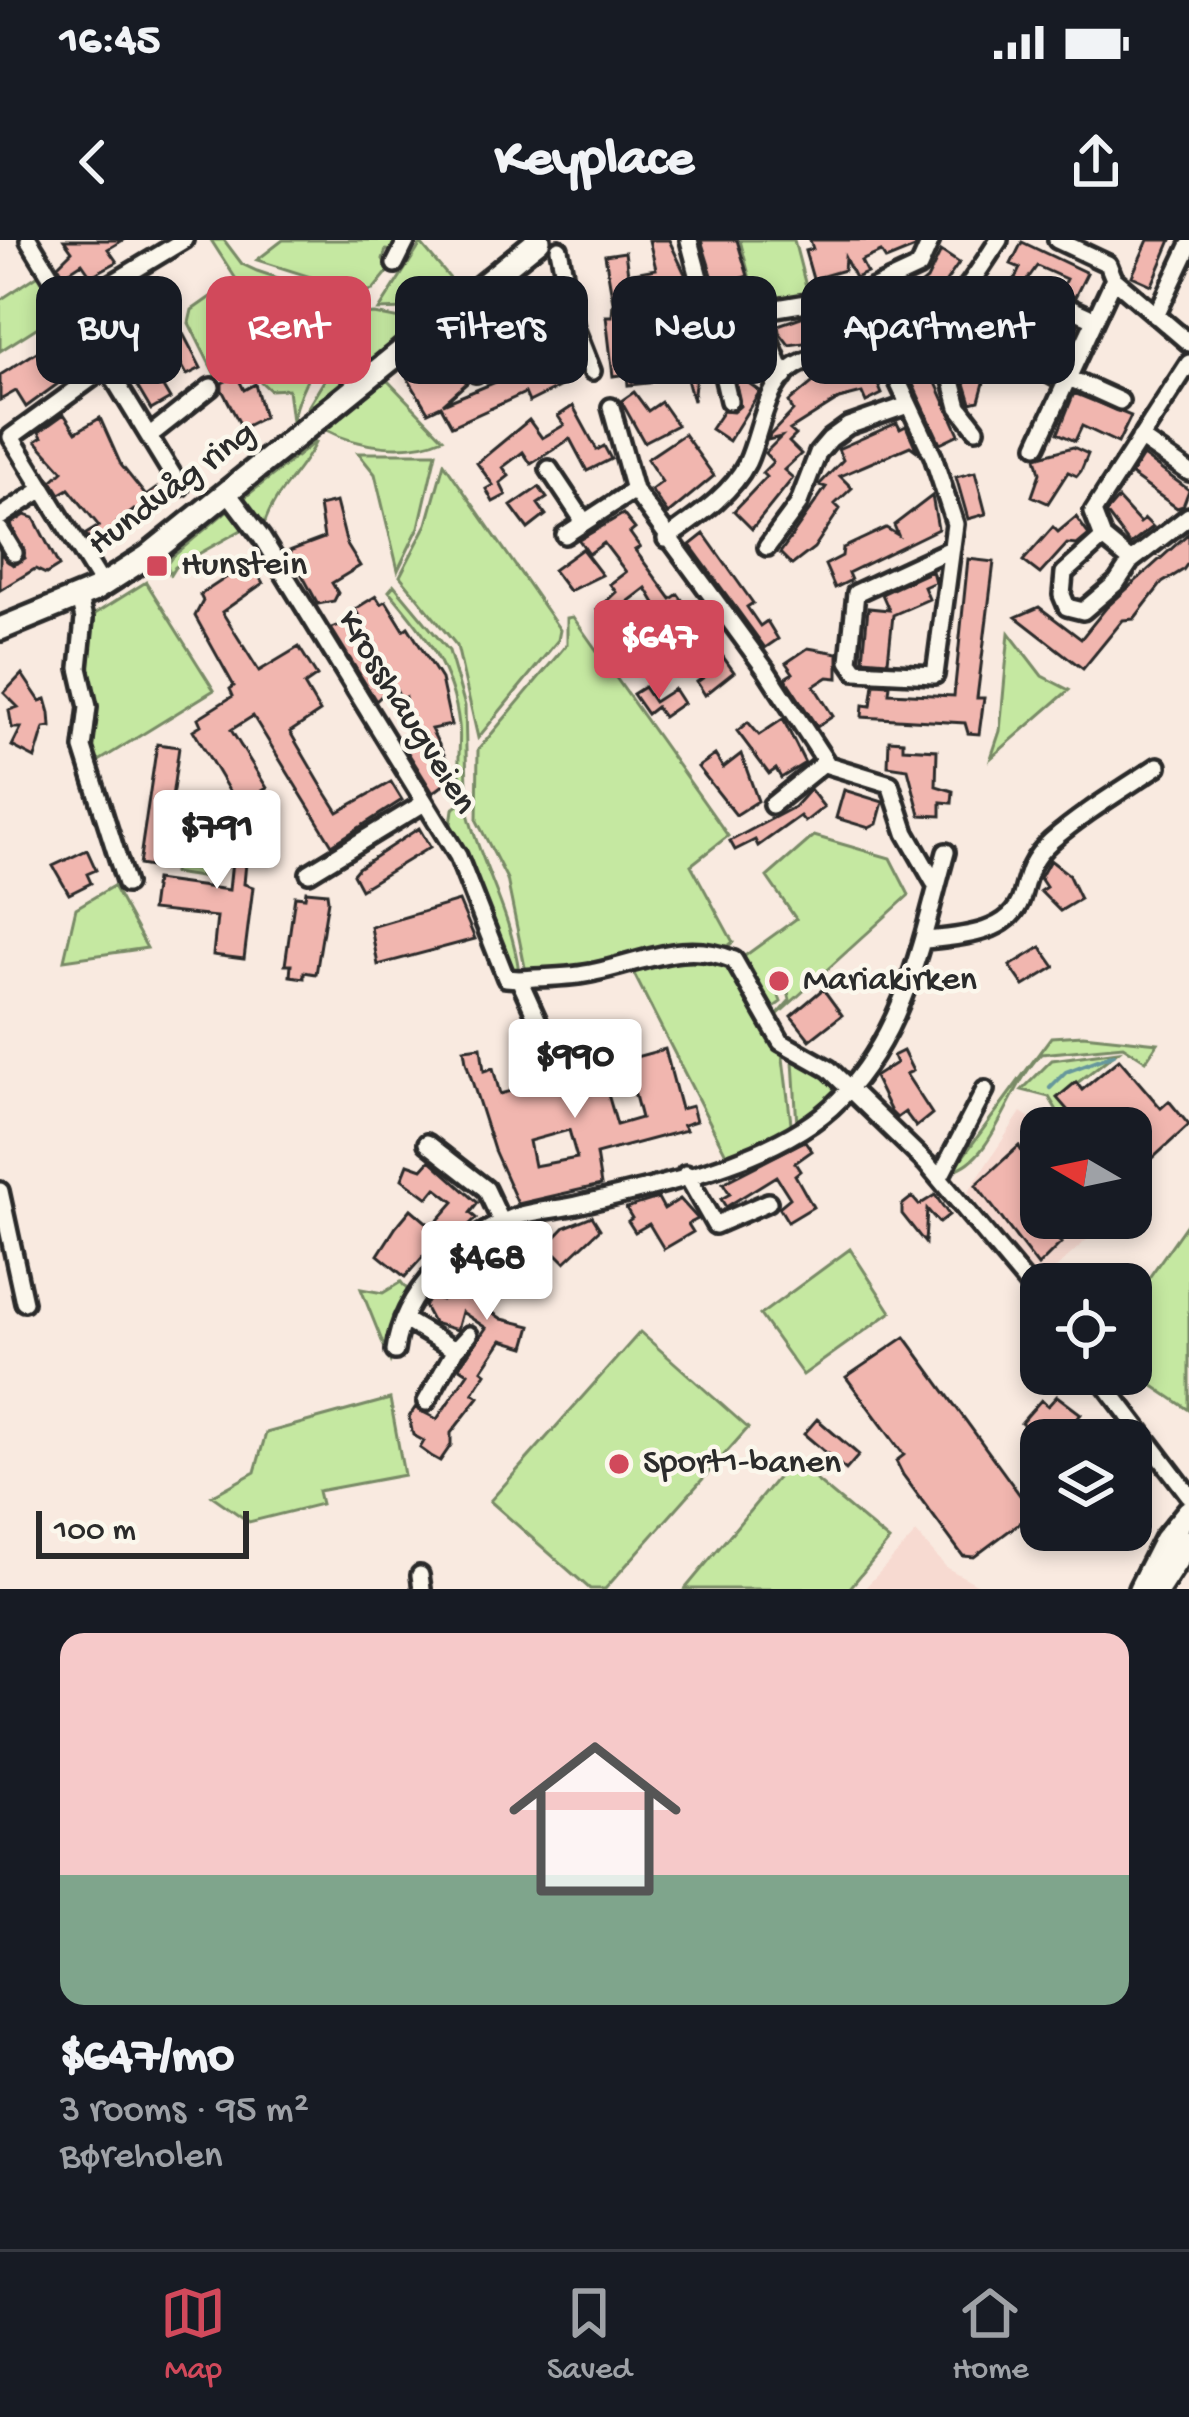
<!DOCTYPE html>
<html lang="en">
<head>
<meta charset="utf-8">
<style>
	:root { --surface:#171b24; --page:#20242c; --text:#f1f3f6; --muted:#9ea1a6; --line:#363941; --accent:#d1495b }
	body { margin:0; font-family:"Gochi Hand",sans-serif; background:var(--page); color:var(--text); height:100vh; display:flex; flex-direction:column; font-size:45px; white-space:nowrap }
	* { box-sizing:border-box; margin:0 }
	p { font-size:39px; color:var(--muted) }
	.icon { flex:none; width:66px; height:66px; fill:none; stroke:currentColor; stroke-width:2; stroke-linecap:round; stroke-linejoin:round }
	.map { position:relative; height:1349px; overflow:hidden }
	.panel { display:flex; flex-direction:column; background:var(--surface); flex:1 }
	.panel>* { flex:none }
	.banner { position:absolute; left:36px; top:36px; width:1119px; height:108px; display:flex; gap:24px }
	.needle { width:78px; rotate:279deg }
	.buttons { position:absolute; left:1020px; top:867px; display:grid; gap:24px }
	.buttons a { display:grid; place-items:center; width:132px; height:132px; border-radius:24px; background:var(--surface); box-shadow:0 6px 18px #0003; font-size:60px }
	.scale { position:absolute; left:36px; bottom:30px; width:213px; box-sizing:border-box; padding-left:12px; border:6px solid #2b2b2b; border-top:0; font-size:33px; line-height:42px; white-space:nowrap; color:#2b2b2b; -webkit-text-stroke:9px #fbf7ec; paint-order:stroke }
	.price { position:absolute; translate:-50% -102px; padding:0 27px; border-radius:12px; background:#fff; color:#222; font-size:39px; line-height:78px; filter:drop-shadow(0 3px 6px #0008) }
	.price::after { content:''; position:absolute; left:50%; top:72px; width:36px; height:27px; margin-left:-18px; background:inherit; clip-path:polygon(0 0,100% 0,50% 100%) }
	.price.on { background:var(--accent); color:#fff }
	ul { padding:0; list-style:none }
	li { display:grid; align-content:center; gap:24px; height:636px; padding:0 60px }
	li span { display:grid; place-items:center; height:372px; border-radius:24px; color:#555 }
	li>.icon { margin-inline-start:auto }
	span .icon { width:216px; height:216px; fill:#fffc; stroke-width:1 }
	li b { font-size:51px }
	.pill { padding:0 42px; border-radius:24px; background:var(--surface); box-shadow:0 6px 18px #0003; font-size:42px; line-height:108px }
	.pill.on { background:var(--accent); color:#fff }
	.status { display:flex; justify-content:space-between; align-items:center; height:84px; padding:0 60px; background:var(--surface); direction:ltr }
	.status svg { height:33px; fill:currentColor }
	header { display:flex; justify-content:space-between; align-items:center; height:156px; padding:0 60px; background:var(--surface); font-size:54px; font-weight:700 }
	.menu { display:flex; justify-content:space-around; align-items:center; height:168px; border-top:3px solid var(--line); background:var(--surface); font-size:33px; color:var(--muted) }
	.menu a { display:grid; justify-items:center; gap:6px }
	.menu .on { color:var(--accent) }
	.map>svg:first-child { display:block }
	.built { fill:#f7dad1 }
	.green { fill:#c5e8a1; stroke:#788a66; stroke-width:3 }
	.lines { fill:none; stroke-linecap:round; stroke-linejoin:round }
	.stream { stroke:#66979c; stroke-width:4.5 }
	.building { fill:#f1b6af; stroke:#2b2b2b; stroke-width:3; fill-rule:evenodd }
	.minor-casing { stroke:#2b2b2b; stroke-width:24 }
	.secondary-casing { stroke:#2b2b2b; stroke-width:30 }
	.minor { stroke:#fbf7ec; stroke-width:15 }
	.secondary { stroke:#fbf7ec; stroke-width:21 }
	.poi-dot { fill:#d1495b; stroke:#fbf7ec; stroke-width:4.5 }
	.labels { text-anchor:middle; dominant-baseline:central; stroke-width:9; stroke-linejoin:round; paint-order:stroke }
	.street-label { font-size:36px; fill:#2b2b2b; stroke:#fbf7ec }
	.poi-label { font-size:36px; fill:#2b2b2b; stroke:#fbf7ec; text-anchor:start }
</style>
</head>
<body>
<div class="status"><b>16:45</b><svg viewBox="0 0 49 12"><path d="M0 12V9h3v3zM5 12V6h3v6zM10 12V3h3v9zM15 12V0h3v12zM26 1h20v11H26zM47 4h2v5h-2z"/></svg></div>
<header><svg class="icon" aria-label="back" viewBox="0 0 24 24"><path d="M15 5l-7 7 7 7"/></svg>Keyplace<svg class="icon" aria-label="share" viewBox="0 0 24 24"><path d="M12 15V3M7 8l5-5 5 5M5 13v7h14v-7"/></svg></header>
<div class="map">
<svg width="1189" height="1349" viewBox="0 0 1189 1349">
	<rect width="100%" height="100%" fill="#f9eae0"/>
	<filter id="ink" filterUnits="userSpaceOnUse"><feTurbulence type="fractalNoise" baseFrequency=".00833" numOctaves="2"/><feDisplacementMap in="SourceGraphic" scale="24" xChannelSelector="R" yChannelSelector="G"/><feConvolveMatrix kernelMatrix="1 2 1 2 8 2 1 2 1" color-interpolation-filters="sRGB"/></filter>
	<g filter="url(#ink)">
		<!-- built -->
		<path class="built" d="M1021 872 1045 888 1041 978H1110L1040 1043 968 952Z
			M916 1293 947 1328 986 1349H864Z"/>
		<!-- green -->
		<path class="green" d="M211 0H224L242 24 257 31 359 65C329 98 302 136 292 181L288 149 270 150 238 121 216 137 189 83 192 70 236 39Z
			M283 0H401L396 11 386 10 383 19 390 29 373 50 361 53 257 20Z
			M740 0H794L809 58 757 66Z
			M421 4 458 48 436 68 379 70Z
			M40 34 63 71 0 111V60Z
			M374 74 422 83 197 269 117 325 311 174 308 167 364 75Z
			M387 140 443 198C408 214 358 207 326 190Z
			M316 201C302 232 274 252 264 285L255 283 244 258Z
			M358 213H436L419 287 398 330 375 234Z
			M444 223 560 390 558 400 478 498 457 406 400 336 427 284Z
			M229 269 245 288 175 327 170 335 167 324 172 317Z
			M146 342 214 450 91 526 84 433 95 374Z
			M394 345 449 411 465 466 467 550C453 529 462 510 459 485 453 429 424 392 389 351Z
			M573 377 728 596 691 625 733 702 723 710 590 729 526 732 507 639 477 581 478 510 567 404V378Z
			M1009 393 1042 436 1069 450 991 518 1000 491Z
			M465 561C478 621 511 670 519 732L511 733 449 600 453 569Z
			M179 567 204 577 200 637 173 633Z
			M814 596 890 618 909 655 774 778 790 760 783 730 773 738 781 762 770 770 742 718 796 679 767 637Z
			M113 646 147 708 64 720 76 668Z
			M695 717 723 722 738 736 781 802 792 891 775 902 727 916 633 732Z
			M1083 795 1158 803 1146 821 1123 806 1041 814C1008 847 994 920 953 930L1051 797Z
			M1118 811 1058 858 1083 888 1065 884 1049 857 1022 850 1052 820Z
			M793 821 824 833 835 851 797 885Z
			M1189 981V1170L1131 1131V1063Z
			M850 1009 891 1072 803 1135 760 1075Z
			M401 1042 410 1053 390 1121 361 1049 383 1053Z
			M640 1092 748 1188 605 1349H590L490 1261Z
			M390 1159 404 1235 318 1251 321 1264 249 1282 212 1256 255 1232 266 1193Z
			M792 1220 889 1301 849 1349H685Z"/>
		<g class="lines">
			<!-- stream -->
			<path class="stream" d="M1050 848 1066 832 1114 814"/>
		</g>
		<!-- building -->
		<path class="building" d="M64 0H123L108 9 117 22 91 36 82 23 64 35 58 25 72 11Z
			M649 0H669L686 36 693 86 682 89 689 117 704 113 708 130 697 128 693 161 682 121 674 123 672 114 646 117 649 143 628 145 627 134 613 136 606 76H612L613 62 605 15 625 12 628 34 656 29ZM655 55 660 72 666 70 674 98 637 103 636 97 630 98 626 61Z
			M701 0H737L748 36 735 40 741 58 721 64Z
			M810 0H918L915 8 886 20 881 12 861 21 867 33 855 38 845 18 844 30 813 39 805 11 813 9Z
			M1148 0H1171L1152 45 1132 36Z
			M1022 2 1087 33 1075 57 1060 51 1066 39 1037 26 1009 65 1004 62 1020 28 1011 24Z
			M941 11 959 23 943 46 876 86 869 72 880 67 878 61 900 51 904 59 927 40Z
			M552 35 560 76 532 82 538 92 526 97 523 91 507 97 499 76 535 61 533 42Z
			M1030 57 1038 67 1078 85 1073 96 1068 93 1055 120 1061 123 1050 146 1003 120Z
			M121 62 136 85 130 89 158 121 150 125 170 159 151 170 128 131 135 128 97 75Z
			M974 63 994 77 973 117 979 118 984 143 979 161 971 163 963 137 967 124 958 119 959 104 951 91Z
			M851 70 856 96 789 105 779 92 778 85 804 76Z
			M177 82 201 128 187 135 163 91Z
			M63 90 82 110 67 120 74 132 26 167 16 151 0 160V135L56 100 54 96Z
			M741 98 747 99 755 133 740 137 760 151 729 201 711 189 723 171 733 172 740 166 728 104Z
			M923 114 959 194 940 203 903 123Z
			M550 116 569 142 529 162 525 153 452 186 441 166 428 172 407 137 433 119 443 135 454 128 467 143 443 164 505 138 518 135 527 146 522 134Z
			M846 131 856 138 872 131 882 154 866 162 862 153 839 159 790 190 796 195 789 202 801 214 784 230 793 238 752 289 734 271 766 237 762 233 773 222 765 213 781 197 768 200 770 195 793 171 789 162 818 138Z
			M237 136 244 150 255 144 264 177 242 188 222 150V143Z
			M634 152 648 171 661 162 677 185 644 202 621 161Z
			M1074 153 1131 176 1118 203 1082 186 1075 201 1058 193Z
			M573 166 597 210 604 206 611 219 587 231 570 199 531 224 523 212 503 227 509 236 500 243 506 255 493 262 486 249 493 245 477 223 529 180 542 198 564 185 558 176Z
			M64 174 76 192 100 178 121 225 146 256 157 248 169 264 145 283 134 270 117 283 121 289 109 297 112 303 96 309 86 294 99 286 69 249 60 254 52 241 63 231 36 201 42 197 39 192Z
			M897 183 900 189 906 186 917 211 910 206 840 236 852 248 835 264 840 269 814 308 792 325 780 313 826 247 819 245 843 220 838 209Z
			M684 194 714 236 668 274 651 250 662 242 647 219Z
			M1073 207 1088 214 1081 231 1077 236 1068 232 1048 263 1032 256 1040 233 1036 217Z
			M1143 216 1189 250 1183 266 1177 268 1131 235Z
			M975 232 986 274 968 279 956 237Z
			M539 247 547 258 538 264 546 275 528 289 511 266Z
			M932 256 938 289 848 333 851 340 835 348 825 325 842 316 843 308 886 288 898 295 894 285Z
			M1118 259 1140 283 1145 279 1153 287 1130 305 1106 273Z
			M336 262 347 305 360 326 332 343 338 353 334 361 318 364 289 311 324 298 319 266Z
			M623 274 635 289 630 293 640 307 635 310 671 359 678 354 685 364 680 368 684 373 668 385 646 348 621 367 633 386 621 394 633 411 618 422 605 404 616 396 597 370 616 352 610 344 626 332 604 303 589 314 579 300Z
			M25 275 34 278 59 326 46 334 35 329 0 350V313L13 325 25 318 11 284Z
			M1076 277 1089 295 1077 305 1067 304 1040 334 1023 321 1053 287 1058 292Z
			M1189 293V322L1183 330 1162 343 1134 379 1123 380 1083 429 1016 377 1039 367 1081 399 1106 368Z
			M704 294 753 363 747 367 760 386 767 381 778 399 765 408 690 305Z
			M582 309 602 335 569 351 553 330Z
			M257 317 265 330 258 335 263 343 222 372 259 431 299 407 317 436 304 445 320 472 290 492 324 550 338 572 391 542 402 560 332 605 253 476 231 490 267 548 238 566 193 490 201 485 198 478 233 456 230 449 234 446 195 376 203 361 200 355Z
			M968 319 994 322 977 458H984L979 494 968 493 965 483 862 477 863 465 871 466 874 444 890 445 889 453 954 456Z
			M932 331 935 342 924 347 929 359 893 375 888 421 863 419 868 368 889 370 882 354Z
			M376 356 381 364 386 361 404 390 408 387 441 439 451 485 431 489 455 536 433 553 402 503 413 496 405 457 401 459 393 445 376 461 331 388 360 378 355 369Z
			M808 408 838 413V438L828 437 814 446 833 476 817 487 785 438 793 433 786 423Z
			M721 414 734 432 705 455 697 442 707 435 701 428Z
			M22 434 40 461 46 459 50 473 51 487 44 488 35 518 12 506 21 488H12L9 470 18 467 4 453Z
			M644 447 654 462 674 449 683 463 663 477 656 467 647 474 633 454Z
			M783 479 805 523 781 538 776 529 769 534 737 491 748 482 759 495Z
			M889 500 903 501V508L937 510 936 546 953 551 952 563 941 562V576L920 575 908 529 888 526Z
			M157 504 179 507 162 629 139 625Z
			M741 514 758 561 736 575 698 527 715 515 723 528Z
			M810 549 824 567 805 582 800 576 758 606 755 600 735 610 730 601 794 567Z
			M844 550 883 562 877 584 869 588 836 578Z
			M217 577 250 580 244 644 253 647 244 719 213 715 217 677 151 670 155 640 229 650 232 621 213 613Z
			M419 588 430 607 361 649 353 634 358 628Z
			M87 610 96 630 87 634 91 643 69 654 53 626Z
			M1050 620 1068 634 1080 659 1060 671 1040 651 1046 647 1040 638Z
			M306 651 327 653 328 660 316 734 304 732V738L290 736 291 725H285L295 656 305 657Z
			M459 661 475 699 378 725 371 687Z
			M1041 707 1055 727 1024 746 1010 726Z
			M823 749 842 775 810 800 791 776Z
			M481 807 484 831 493 828 500 854 665 809 681 869 692 866 696 881 683 885 686 890 596 914 601 945 518 964 494 910 466 822 464 809ZM632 844 641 878 617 885 607 851ZM569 890 577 918 534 926 529 901Z
			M903 811 913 831 906 834 932 874 916 887 905 872 897 878 891 872 874 837 896 823 893 816Z
			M1119 819 1161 868 1169 861 1189 885 1131 938V888H1083L1057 858 1076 842 1082 850Z
			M805 901 812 911 795 923 800 931 795 935 813 967 788 982 779 967 790 958 776 936 726 967 721 959 730 954 723 943Z
			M1019 906 1041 953 1034 964 1044 986 1061 1003 1038 1026 976 945Z
			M430 920 478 963 470 973 476 978 462 992 457 987 448 998 443 994 405 1037 378 1015 396 987 411 969 432 987 454 962 436 948 428 958 402 939 408 924 422 929Z
			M935 955 949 975 939 983 927 969 925 1003 902 974V965L912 957 919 965Z
			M658 958 664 969 680 959 698 979 688 984 693 992 664 1009 649 984 635 992 628 981 632 978 626 968Z
			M592 976 600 989 565 1022 557 1014 529 1036 522 1027 480 1064 502 1079 531 1086 525 1107 502 1100 482 1130 486 1133 473 1153 479 1157 451 1193V1205L440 1221 431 1216 420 1208 424 1201 413 1195 409 1177 415 1168 437 1179 468 1133 459 1127 486 1088 462 1072 457 1090 433 1083 424 1066 430 1056 442 1060 456 1028 481 1035 509 1009 503 1001 518 989 538 1015 565 987Z
			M905 1097 1033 1273 974 1317 963 1316 903 1235 896 1221 904 1215 846 1137Z
			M1057 1156 1081 1174 1070 1188 1084 1200H1040L1021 1183 1041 1160 1048 1166Z
			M817 1179 859 1215 846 1230 804 1194Z"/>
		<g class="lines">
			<defs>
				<path id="minor" d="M29 0 180 247
					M689 0 710 79 861 54 919 27 931 0
					M1057 0 1108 24 1114 39 1189 103
					M395 24 407 0
					M1043 56 1094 79
					M73 67 184 0
					M759 74 784 137
					M1156 76 1189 6
					M710 79 729 161
					M937 85 959 167 976 189
					M432 86 476 133 575 88 559 9
					M575 88 592 131
					M883 110 933 216 955 284 935 435 856 431 849 421 856 353 951 309
					M1189 123 1093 272 1103 298 1131 321 1189 276
					M1069 138 1120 161
					M611 167 634 250
					M149 196 211 147
					M1140 198 1189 232
					M1037 205 1114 39
					M549 229 583 280
					M228 253 262 298 458 616 506 738 519 739
					M0 277 43 249
					M0 290 14 313
					M565 295 634 250 766 430 828 525 890 544 906 593 934 642
					M1103 298 1064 333 1062 355 1067 367 1083 371 1117 342 1131 321
					M666 299C695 278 731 255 747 223 761 193 763 152 790 130 812 112 845 115 871 112 936 105 966 49 999 0
					M767 307 798 265 818 213 830 199 848 186 908 165
					M103 346 11 197 107 127
					M79 358 84 379 79 428 88 467 83 508 126 644
					M772 565 825 522
					M309 633 424 563
					M926 700C958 697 1012 694 1022 656 1028 632 1031 619 1051 601 1083 573 1122 550 1158 526
					M562 821 553 814 519 739C544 737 571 738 595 732 644 722 685 699 734 720L781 802 829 829 927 924 1041 1060
					M427 903 486 949 502 983
					M686 934 715 985 768 962
					M940 937 985 850
					M0 951 24 1062
					M403 1079 455 1110 426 1162
					M455 1110 469 1095
					M395 1111C402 1052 457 1001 510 979 531 970 558 970 581 964 661 945 782 920 840 859 906 790 922 699 946 612
					M1097 1134 1189 1255
					M420 1335 422 1349"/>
				<path id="secondary" d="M0 389 95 350 148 316 539 0
					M1140 1349 1165 1300 1189 1271
					M1158 1349 1189 1301"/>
			</defs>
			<!-- minor casing -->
			<use href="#minor" class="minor-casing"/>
			<!-- secondary casing -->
			<use href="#secondary" class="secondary-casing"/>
			<!-- minor -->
			<use href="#minor" class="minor"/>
			<!-- secondary -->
			<use href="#secondary" class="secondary"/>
		</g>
	</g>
	<!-- markers -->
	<g class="poi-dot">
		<rect x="145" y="314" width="24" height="24" rx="6"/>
		<circle cx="779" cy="741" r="12"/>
		<circle cx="619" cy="1224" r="12"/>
	</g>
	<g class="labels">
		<!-- street labels -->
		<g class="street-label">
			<text transform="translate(173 250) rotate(-37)">Hundvåg ring</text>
			<text transform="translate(405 473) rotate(58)">Krosshaugveien</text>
		</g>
		<!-- poi labels -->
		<g class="poi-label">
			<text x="181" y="326">Hunstein</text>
			<text x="803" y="741">Mariakirken</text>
			<text x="643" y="1224">Sport1-banen</text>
		</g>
	</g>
</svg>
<div class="buttons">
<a><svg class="needle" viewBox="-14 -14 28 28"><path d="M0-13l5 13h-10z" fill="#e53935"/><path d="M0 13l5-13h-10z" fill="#9ea1a6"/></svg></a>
<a><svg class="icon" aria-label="locate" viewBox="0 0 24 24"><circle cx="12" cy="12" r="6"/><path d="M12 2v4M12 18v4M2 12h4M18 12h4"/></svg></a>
<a><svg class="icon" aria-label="layers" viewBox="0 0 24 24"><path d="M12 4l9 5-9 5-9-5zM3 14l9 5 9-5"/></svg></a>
</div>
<div class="scale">100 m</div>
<b class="price on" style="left:659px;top:462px">$647</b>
<b class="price" style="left:217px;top:652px">$791</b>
<b class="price" style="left:575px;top:881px">$990</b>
<b class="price" style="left:487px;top:1083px">$468</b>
<div class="banner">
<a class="pill">Buy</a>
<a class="pill on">Rent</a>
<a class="pill">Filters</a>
<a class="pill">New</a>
<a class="pill">Apartment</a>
</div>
</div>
<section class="panel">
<ul>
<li><span style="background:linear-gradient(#f6c9c9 65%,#7fa58c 0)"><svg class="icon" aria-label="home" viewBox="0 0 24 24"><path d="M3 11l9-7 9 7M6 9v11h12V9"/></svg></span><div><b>$647/mo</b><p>3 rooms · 95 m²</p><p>Børeholen</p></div></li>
</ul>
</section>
<nav class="menu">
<a class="on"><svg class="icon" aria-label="map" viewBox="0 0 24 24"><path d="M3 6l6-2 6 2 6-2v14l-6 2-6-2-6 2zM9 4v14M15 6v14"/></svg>Map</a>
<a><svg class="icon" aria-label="saved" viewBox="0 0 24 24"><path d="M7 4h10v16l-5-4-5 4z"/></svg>Saved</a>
<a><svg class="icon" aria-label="home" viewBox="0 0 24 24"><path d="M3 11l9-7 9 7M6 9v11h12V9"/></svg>Home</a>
</nav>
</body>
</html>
